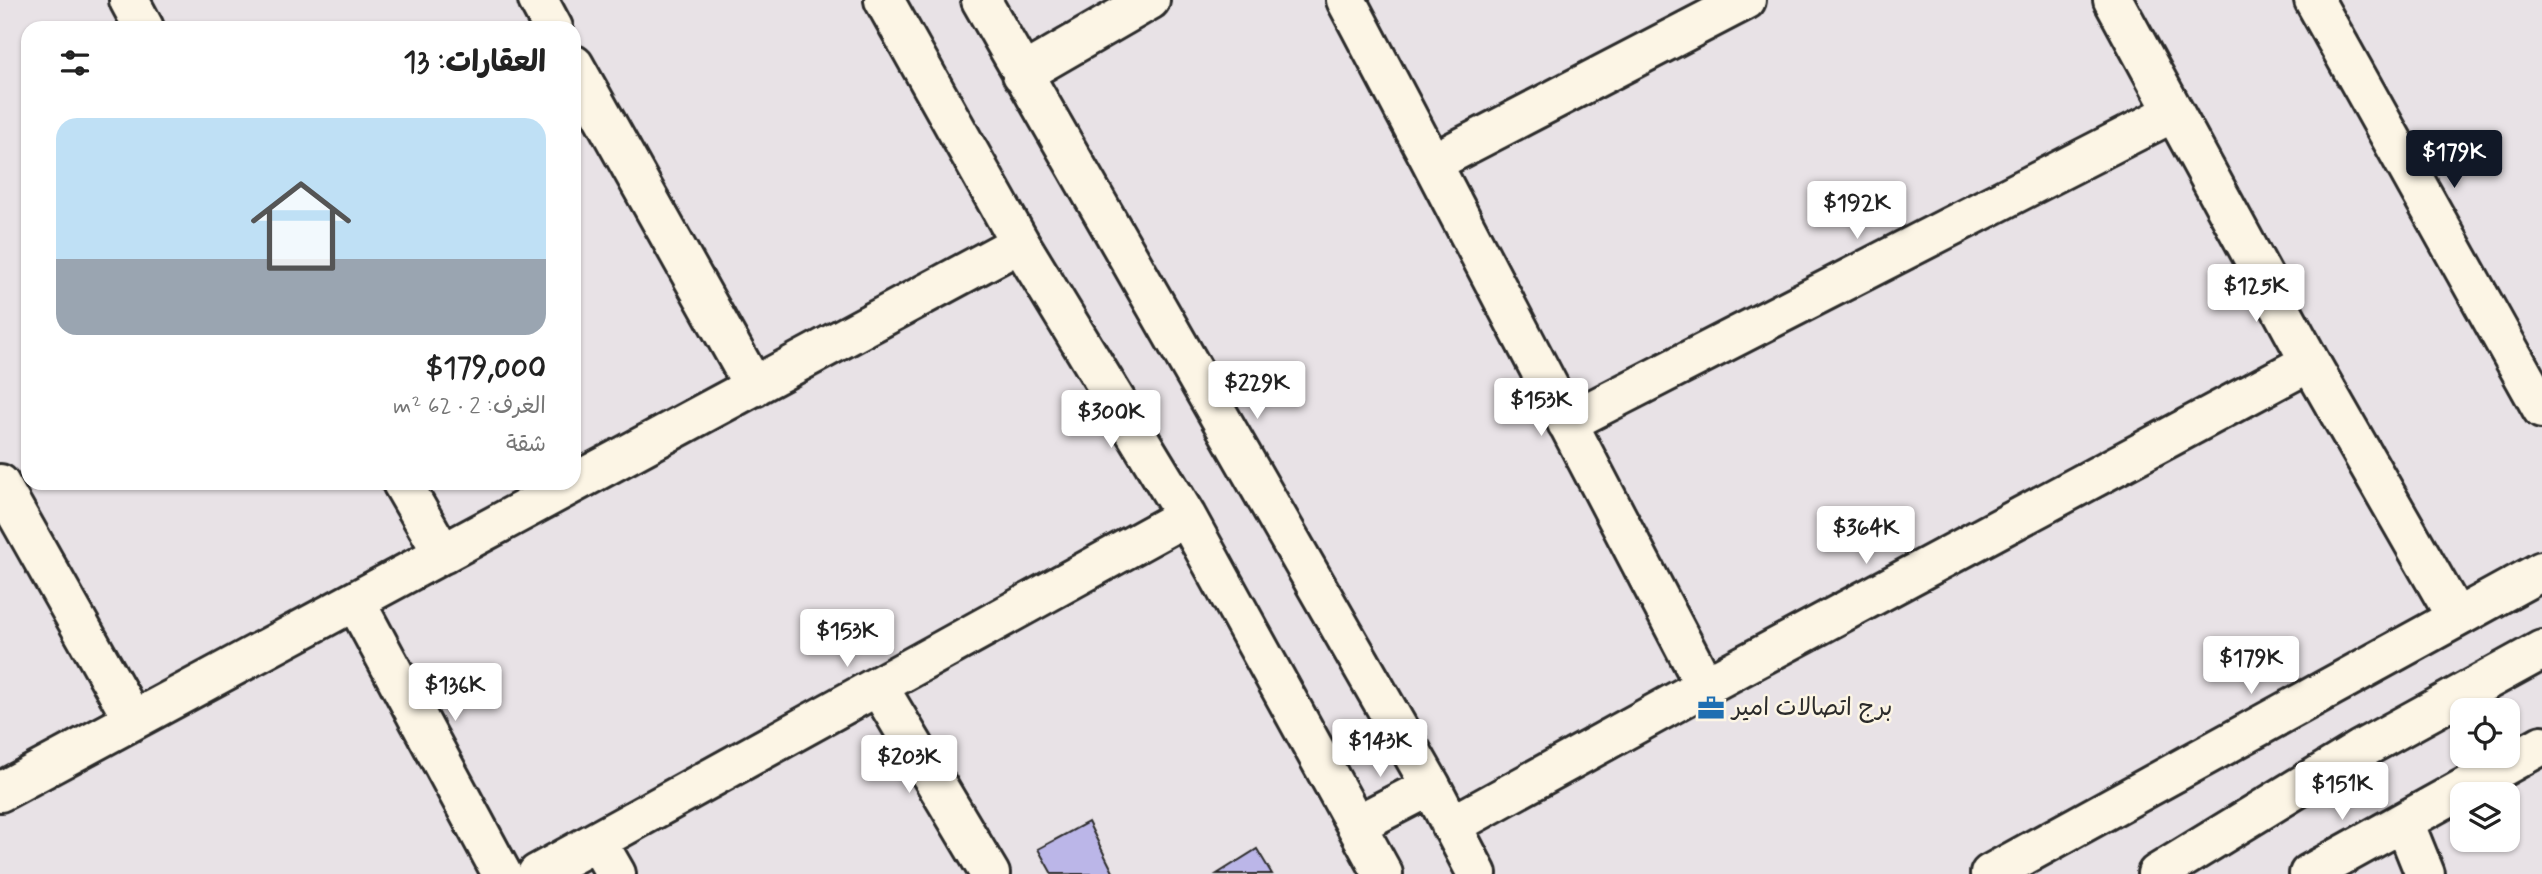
<!DOCTYPE html>
<html lang="ar">
<head>
<meta charset="utf-8">
<style>
	:root { --surface:#fff; --page:#f2f2f2; --text:#222; --muted:#767676; --accent:#111827 }
	body { margin:0; font-family:Mynerve,"Playpen Sans Arabic",sans-serif; background:var(--page); color:var(--text); direction:rtl; height:100vh; display:flex; flex-direction:column; font-size:26px; white-space:nowrap }
	* { box-sizing:border-box; margin:0 }
	p { font-size:23px; color:var(--muted) }
	.icon { flex:none; width:38px; height:38px; fill:none; stroke:currentColor; stroke-width:2; stroke-linecap:round; stroke-linejoin:round }
	.map { position:relative; flex:1; overflow:hidden; direction:ltr }
	.panel { position:absolute; left:21px; top:21px; width:560px; height:469px; display:flex; flex-direction:column; background:var(--surface); border-radius:21px; box-shadow:0 2px 5px #0004; direction:rtl }
	.panel>* { flex:none }
	.buttons { position:absolute; left:2450px; top:698px; display:grid; gap:14px }
	.buttons a { display:grid; place-items:center; width:70px; height:70px; border-radius:14px; background:var(--surface); box-shadow:0 2px 5px #0004; font-size:35px }
	.price { position:absolute; translate:-50% -60px; padding:0 16px; border-radius:7px; background:#fff; color:#222; font-size:23px; line-height:46px; filter:drop-shadow(0 2px 4px #0008) }
	.price::after { content:''; position:absolute; left:50%; top:42px; width:21px; height:16px; margin-left:-10px; background:inherit; clip-path:polygon(0 0,100% 0,50% 100%) }
	.price.selected { background:var(--accent); color:#fff }
	ul { padding:0; list-style:none }
	li { display:grid; align-content:center; gap:14px; height:371px; padding:0 35px }
	li span { display:grid; place-items:center; height:217px; border-radius:21px; color:#555 }
	li>.icon { margin-inline-start:auto }
	span .icon { width:126px; height:126px; fill:#fffc; stroke-width:1 }
	li b { font-size:30px }
	h2 { display:flex; justify-content:space-between; align-items:center; height:84px; padding:0 35px; font-size:30px }
	.map>svg:first-child { display:block }
	.building { fill:#bbb6e8; stroke:#2b2b2b; stroke-width:2 }
	.lines { fill:none; stroke-linecap:round; stroke-linejoin:round }
	.minor-casing { stroke:#2b2b2b; stroke-width:44 }
	.tertiary-casing { stroke:#2b2b2b; stroke-width:44 }
	.minor { stroke:#fcf5e5; stroke-width:38 }
	.tertiary { stroke:#fcf5e5; stroke-width:38 }
	.labels { text-anchor:middle; dominant-baseline:central; stroke-width:5; stroke-linejoin:round; paint-order:stroke }
	.poi-label { font-size:24px; fill:#2b2b2b; stroke:#fcf5e5; text-anchor:start }
</style>
</head>
<body>
<div class="map">
<svg width="2542" height="874" viewBox="0 0 2542 874">
	<rect width="100%" height="100%" fill="#e8e2e6"/>
	<filter id="ink" filterUnits="userSpaceOnUse"><feTurbulence type="fractalNoise" baseFrequency=".0143" numOctaves="2"/><feDisplacementMap in="SourceGraphic" scale="14" xChannelSelector="R" yChannelSelector="G"/><feConvolveMatrix kernelMatrix="1 2 1 2 8 2 1 2 1" color-interpolation-filters="sRGB"/></filter>
	<g filter="url(#ink)">
		<!-- building -->
		<path class="building" d="M1088 822 1113 872 1110 874H1052L1038 849Z
			M1257 849 1272 874H1217Z"/>
		<g class="lines">
			<defs>
				<path id="minor" d="M129 0 144 28
					M538 0 553 28
					M884 0 1020 243 1186 516 1383 874
					M981 0 1431 786 1477 874
					M1346 0 1432 163 1746 0
					M2113 0 2310 362 2456 617
					M2314 0 2542 409
					M574 65 754 387
					M1022 74 1150 0
					M1432 163 1705 686
					M1567 423 2174 112
					M402 483 443 554
					M0 484 133 720
					M355 601 502 874
					M878 686 990 874
					M0 792 1020 243
					M2404 822 2425 874
					M1356 825 1431 786
					M1451 826 1705 686 2310 362
					M597 841 616 874
					M537 874 1186 516
					M1990 874 2542 571
					M2309 874 2542 745"/>
				<path id="tertiary" d="M2157 874 2360 750 2542 650"/>
			</defs>
			<!-- minor casing -->
			<use href="#minor" class="minor-casing"/>
			<!-- tertiary casing -->
			<use href="#tertiary" class="tertiary-casing"/>
			<!-- minor -->
			<use href="#minor" class="minor"/>
			<!-- tertiary -->
			<use href="#tertiary" class="tertiary"/>
		</g>
	</g>
	<!-- icons -->
	<defs>
		<symbol id="office-bare" viewBox="-9 -9 18 18"><path d="M-6-3h4V-5.5h4V-3h4V5H-6ZM-1-4.5V-3h2v-1.5ZM-6 0V1H6V0Z" fill="#1f6fb2" stroke="#fcf5e5" stroke-width="2.5" paint-order="stroke"/></symbol>
	</defs>
	<g fill-rule="evenodd">
		<use href="#office-bare" x="1692" y="689" width="38" height="38"/>
	</g>
	<g class="labels">
		<!-- poi labels -->
		<g class="poi-label">
			<text x="1732" y="708">برج اتصالات امير</text>
		</g>
	</g>
</svg>
<div class="buttons">
<a><svg class="icon" aria-label="locate" viewBox="0 0 24 24"><circle cx="12" cy="12" r="6"/><path d="M12 2v4M12 18v4M2 12h4M18 12h4"/></svg></a>
<a><svg class="icon" aria-label="layers" viewBox="0 0 24 24"><path d="M12 4l9 5-9 5-9-5zM3 14l9 5 9-5"/></svg></a>
</div>
<b class="price selected" style="left:2454px;top:190px">$179K</b>
<b class="price" style="left:1857px;top:241px">$192K</b>
<b class="price" style="left:2256px;top:324px">$125K</b>
<b class="price" style="left:1257px;top:421px">$229K</b>
<b class="price" style="left:1541px;top:438px">$153K</b>
<b class="price" style="left:1111px;top:450px">$300K</b>
<b class="price" style="left:1866px;top:566px">$364K</b>
<b class="price" style="left:847px;top:669px">$153K</b>
<b class="price" style="left:2251px;top:696px">$179K</b>
<b class="price" style="left:455px;top:723px">$136K</b>
<b class="price" style="left:1380px;top:779px">$143K</b>
<b class="price" style="left:909px;top:795px">$203K</b>
<b class="price" style="left:2342px;top:822px">$151K</b>
<section class="panel">
<h2>العقارات: 13<svg class="icon" aria-label="filters" viewBox="0 0 24 24"><path d="M4 7h16M4 17h16"/><circle cx="9" cy="7" r="2"/><circle cx="15" cy="17" r="2"/></svg></h2>
<ul>
<li><span style="background:linear-gradient(#bfe0f5 65%,#9aa5b1 0)"><svg class="icon" aria-label="home" viewBox="0 0 24 24"><path d="M3 11l9-7 9 7M6 9v11h12V9"/></svg></span><div><b>$179,000</b><p>الغرف: 2 · 62 m²</p><p>شقة</p></div></li>
</ul>
</section>
</div>
</body>
</html>
